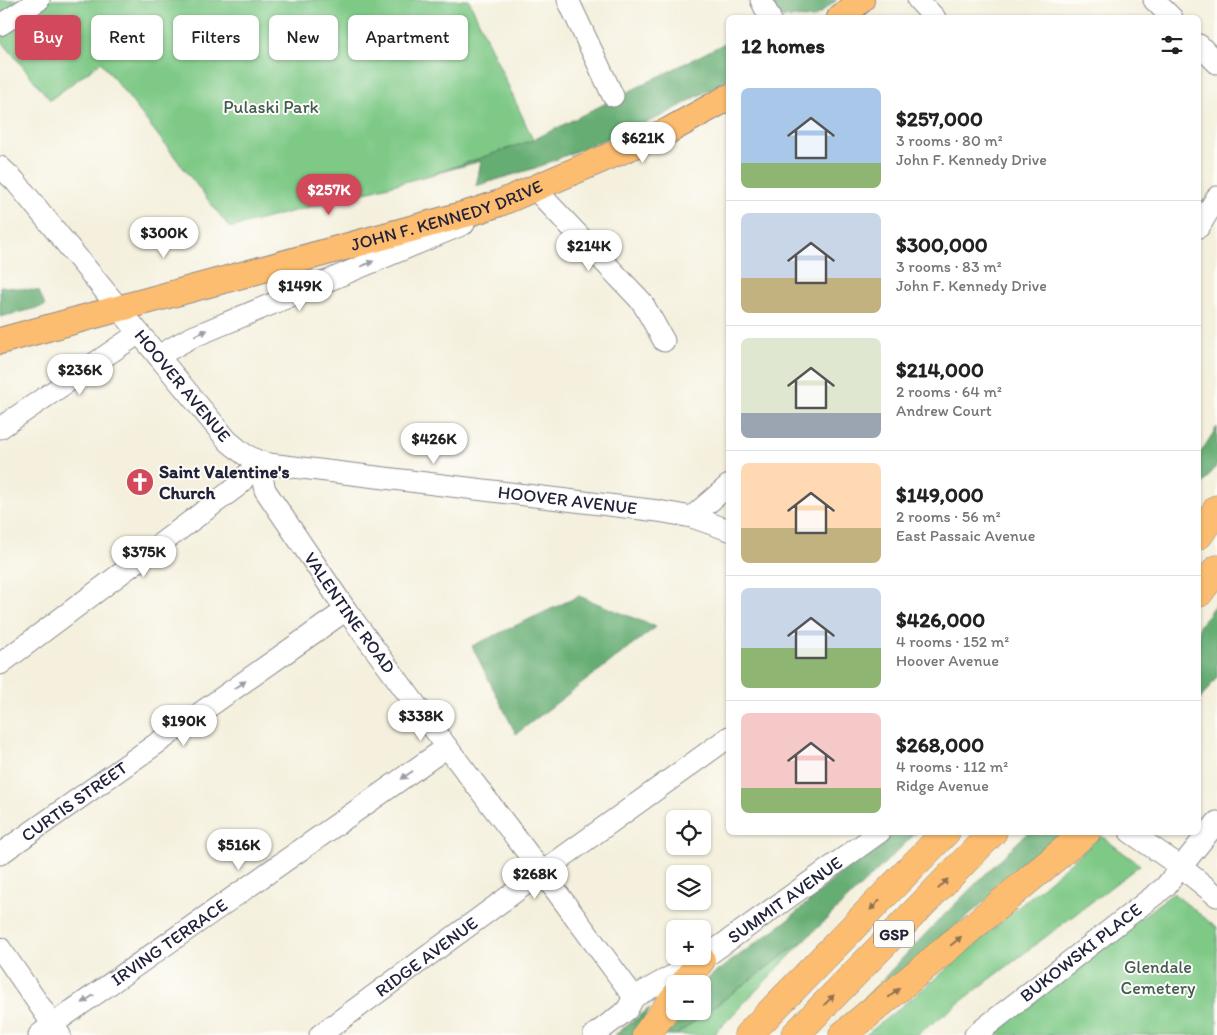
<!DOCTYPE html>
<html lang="en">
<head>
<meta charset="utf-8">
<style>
	:root { --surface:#fff; --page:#f6f6f6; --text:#222; --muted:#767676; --line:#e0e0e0; --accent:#d1495b }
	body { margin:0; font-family:Itim,sans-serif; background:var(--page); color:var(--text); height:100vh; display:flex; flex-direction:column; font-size:19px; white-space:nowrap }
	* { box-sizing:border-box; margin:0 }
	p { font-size:16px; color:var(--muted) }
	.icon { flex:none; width:28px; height:28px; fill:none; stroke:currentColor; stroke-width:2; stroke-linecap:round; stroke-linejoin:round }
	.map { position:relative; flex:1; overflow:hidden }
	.details { position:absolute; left:726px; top:15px; width:475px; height:820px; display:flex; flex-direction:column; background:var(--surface); border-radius:8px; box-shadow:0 1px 4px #0004 }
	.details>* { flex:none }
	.hud { position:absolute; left:15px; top:15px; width:475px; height:45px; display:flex; gap:10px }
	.fabs { position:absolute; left:666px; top:810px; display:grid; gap:10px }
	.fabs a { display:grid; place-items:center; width:45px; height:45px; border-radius:8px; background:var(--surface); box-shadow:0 1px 4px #0004; font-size:25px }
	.price { position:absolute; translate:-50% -42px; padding:0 11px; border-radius:18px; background:#fff; color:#222; font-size:16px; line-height:32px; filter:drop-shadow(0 1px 2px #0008) }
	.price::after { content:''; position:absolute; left:50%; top:30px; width:15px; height:11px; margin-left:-8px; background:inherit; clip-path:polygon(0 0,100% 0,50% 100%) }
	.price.current { background:var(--accent); color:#fff }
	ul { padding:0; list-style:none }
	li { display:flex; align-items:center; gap:15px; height:125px; padding:0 15px }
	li+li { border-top:1px solid var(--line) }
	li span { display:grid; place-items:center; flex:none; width:140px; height:100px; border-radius:8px; color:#555 }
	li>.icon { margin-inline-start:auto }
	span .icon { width:60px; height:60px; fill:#fffc; stroke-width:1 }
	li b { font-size:21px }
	h2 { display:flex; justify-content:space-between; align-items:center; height:60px; padding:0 15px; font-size:21px }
	.pill { padding:0 18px; border-radius:8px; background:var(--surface); box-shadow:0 1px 4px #0004; font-size:18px; line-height:45px }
	.pill.current { background:var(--accent); color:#fff }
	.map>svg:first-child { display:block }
	.green { fill:#7ec986; stroke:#507660 }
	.forest { fill:#66ad73; stroke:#446857 }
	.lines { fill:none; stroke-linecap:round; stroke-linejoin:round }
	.minor-casing { stroke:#8b898c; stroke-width:23 }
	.major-casing { stroke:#8b898c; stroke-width:28 }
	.highway-casing { stroke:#8b898c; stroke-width:29 }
	.minor { stroke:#fff; stroke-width:21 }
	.major { stroke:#fcbd6f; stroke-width:26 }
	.highway { stroke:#fcbd6f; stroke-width:28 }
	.oneway { fill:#9c9ca7 }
	.oneway2 { fill:#8f7055 }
	.labels { text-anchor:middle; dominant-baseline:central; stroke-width:4; stroke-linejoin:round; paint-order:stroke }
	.shield { fill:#fdfcf7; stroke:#646373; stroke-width:1 }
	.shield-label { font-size:16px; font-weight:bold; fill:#22223b }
	.park-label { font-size:18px; fill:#425c55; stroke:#fdfcf7 }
	.street-label { font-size:18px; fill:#22223b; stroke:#fdfcf7 }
	.poi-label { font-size:18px; font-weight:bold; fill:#22223b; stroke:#fdfcf7; text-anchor:start }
</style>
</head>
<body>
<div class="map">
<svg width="1217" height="1035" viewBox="0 0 1217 1035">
	<rect width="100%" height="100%" fill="#fdfcf7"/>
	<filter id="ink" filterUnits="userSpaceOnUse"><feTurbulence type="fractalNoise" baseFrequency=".02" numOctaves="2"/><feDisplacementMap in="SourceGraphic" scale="10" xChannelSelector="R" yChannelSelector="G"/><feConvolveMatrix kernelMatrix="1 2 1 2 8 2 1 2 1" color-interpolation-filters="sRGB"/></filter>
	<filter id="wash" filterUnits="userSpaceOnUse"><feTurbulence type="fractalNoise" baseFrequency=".0096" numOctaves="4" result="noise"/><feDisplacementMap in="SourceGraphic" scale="20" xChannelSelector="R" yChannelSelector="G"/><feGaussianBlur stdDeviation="1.12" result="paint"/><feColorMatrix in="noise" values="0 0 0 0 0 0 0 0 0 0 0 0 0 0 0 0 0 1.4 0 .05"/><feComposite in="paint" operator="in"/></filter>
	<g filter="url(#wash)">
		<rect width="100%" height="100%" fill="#f4f0dd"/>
		<!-- green -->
		<path class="green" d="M0 0H469L533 140 434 174 230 228 101 62 50 100 0 39Z
			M1101 836 1140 865 917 1035H866L935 979Z
			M1173 893 1217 928V1035H988Z
			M808 937 713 1035H676Z"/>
		<!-- forest -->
		<path class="forest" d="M765 0H837L814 18 768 17Z
			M729 41V79L662 116 535 168 476 186 481 161 434 174 533 140Z
			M0 286 39 291 45 306 0 317Z
			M1217 427V465L1199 489V455Z
			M579 596 656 627 516 734 472 646Z
			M1217 602V677L1199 701V626Z
			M894 833H916L808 937 676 1035H662L680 1011H702V984H700L701 983 789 919 853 862Z
			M1027 833H1064L830 1035 931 928Z
			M650 1008 635 1035H615Z"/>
	</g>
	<g filter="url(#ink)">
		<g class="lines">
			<defs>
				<g id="minor">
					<path d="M568 0 613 96"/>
					<path d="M761 0 770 18"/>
					<path d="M918 0 935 18"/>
					<path d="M1154 0 1172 18"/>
					<path d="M0 25 39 0"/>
					<path d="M1199 45 1217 63"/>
					<path id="s1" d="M0 167 15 181 158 356 228 441 244 454 258 461 269 464 658 511 692 517 729 530"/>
					<path d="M523 195 534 188 642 302 664 341"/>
					<path d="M1199 227 1217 197"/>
					<path d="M158 356 190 338 464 224"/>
					<path d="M0 428 139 333"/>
					<path id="s2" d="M258 461 265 490 346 610 447 747 542 872 634 997"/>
					<path d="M692 517 729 485"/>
					<path d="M0 664 239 485 258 461"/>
					<path d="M1130 832 1181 867 1217 896"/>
					<path id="s3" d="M0 854 346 610"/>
					<path d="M0 948 60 1035"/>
					<path id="s4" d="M39 1035 53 1024 447 747"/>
					<path id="s5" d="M320 1035 542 872 729 737"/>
					<path id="s6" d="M594 1035 627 1010 634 997 701 960 880 832"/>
					<path id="s7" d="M975 1035 1165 887 1217 822"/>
				</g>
				<g id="major">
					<path d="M840 18 861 0"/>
					<path id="s8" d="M0 341 473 212 500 203 668 131 729 97"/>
				</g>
				<path id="highway" d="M1199 535 1217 509
					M1199 593 1217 569
					M684 984 701 960
					M646 1035 675 997
					M748 1035 946 832
					M795 1035 993 832
					M843 1035 1086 832"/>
			</defs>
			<!-- minor casing -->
			<use href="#minor" class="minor-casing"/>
			<!-- major casing -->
			<use href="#major" class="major-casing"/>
			<!-- highway casing -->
			<use href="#highway" class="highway-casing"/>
			<!-- minor -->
			<use href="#minor" class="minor"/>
			<!-- major -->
			<use href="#major" class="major"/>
			<!-- highway -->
			<use href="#highway" class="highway"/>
		</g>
		<!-- one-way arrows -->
		<defs><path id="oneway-solid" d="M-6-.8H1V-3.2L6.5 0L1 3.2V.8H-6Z" transform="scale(1.25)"/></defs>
		<g class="oneway">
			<use href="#oneway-solid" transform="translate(367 264) rotate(-23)"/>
			<use href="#oneway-solid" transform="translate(201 333) rotate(-23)"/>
			<use href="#oneway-solid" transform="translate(240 685) rotate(-35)"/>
			<use href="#oneway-solid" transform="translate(407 775) rotate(145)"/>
			<use href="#oneway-solid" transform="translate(88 999) rotate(145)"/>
		</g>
		<g class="oneway2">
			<use href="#oneway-solid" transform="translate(943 884) rotate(-46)"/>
			<use href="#oneway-solid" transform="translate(875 905) rotate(134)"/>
			<use href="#oneway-solid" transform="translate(956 941) rotate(-40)"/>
			<use href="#oneway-solid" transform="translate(894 993) rotate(-40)"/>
			<use href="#oneway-solid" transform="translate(829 1000) rotate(-46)"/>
		</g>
	</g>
	<!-- icons -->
	<defs>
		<symbol id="church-disc" viewBox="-11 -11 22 22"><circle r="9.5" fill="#d1495b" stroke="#fdfcf7"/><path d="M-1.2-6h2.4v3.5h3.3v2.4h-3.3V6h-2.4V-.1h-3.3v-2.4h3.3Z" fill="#fff"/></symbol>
	</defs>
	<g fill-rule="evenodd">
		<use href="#church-disc" x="124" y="466" width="32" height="32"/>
	</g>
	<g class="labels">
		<!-- shield labels -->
		<rect class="shield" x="874" y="920.5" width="40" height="27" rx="4"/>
		<g class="shield-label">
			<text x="894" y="934">GSP</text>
		</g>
		<!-- park labels -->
		<g class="park-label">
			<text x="271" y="107">Pulaski Park</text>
			<text x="1158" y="967">Glendale<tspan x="1158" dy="21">Cemetery</tspan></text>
		</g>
		<!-- street labels -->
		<g class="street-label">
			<text stroke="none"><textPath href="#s8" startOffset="464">JOHN F. KENNEDY DRIVE</textPath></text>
			<text stroke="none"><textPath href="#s1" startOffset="285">HOOVER AVENUE</textPath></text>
			<text stroke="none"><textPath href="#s1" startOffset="705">HOOVER AVENUE</textPath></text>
			<text stroke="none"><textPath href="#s2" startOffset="179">VALENTINE ROAD</textPath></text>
			<text stroke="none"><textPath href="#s3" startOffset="91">CURTIS STREET</textPath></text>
			<text stroke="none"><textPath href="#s6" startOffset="236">SUMMIT AVENUE</textPath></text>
			<text stroke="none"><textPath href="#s4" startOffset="160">IRVING TERRACE</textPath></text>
			<text stroke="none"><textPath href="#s7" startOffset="134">BUKOWSKI PLACE</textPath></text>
			<text stroke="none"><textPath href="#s5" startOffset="132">RIDGE AVENUE</textPath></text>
		</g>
		<!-- poi labels -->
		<g class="poi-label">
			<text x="159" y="472">Saint Valentine's<tspan x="159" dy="21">Church</tspan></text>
		</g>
	</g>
</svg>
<div class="fabs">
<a><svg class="icon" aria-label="locate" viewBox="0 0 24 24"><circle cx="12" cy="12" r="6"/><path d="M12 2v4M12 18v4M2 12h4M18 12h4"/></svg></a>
<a><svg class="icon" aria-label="layers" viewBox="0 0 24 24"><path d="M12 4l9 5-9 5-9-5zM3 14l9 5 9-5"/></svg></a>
<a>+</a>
<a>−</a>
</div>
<b class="price" style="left:643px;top:164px">$621K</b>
<b class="price current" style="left:329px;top:216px">$257K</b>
<b class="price" style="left:164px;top:259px">$300K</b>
<b class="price" style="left:589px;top:272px">$214K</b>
<b class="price" style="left:300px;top:312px">$149K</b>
<b class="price" style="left:80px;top:396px">$236K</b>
<b class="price" style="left:434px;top:465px">$426K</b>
<b class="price" style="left:144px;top:578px">$375K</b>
<b class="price" style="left:421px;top:742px">$338K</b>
<b class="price" style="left:184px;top:747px">$190K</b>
<b class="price" style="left:239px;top:871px">$516K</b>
<b class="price" style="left:535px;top:900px">$268K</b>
<div class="hud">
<a class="pill current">Buy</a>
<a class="pill">Rent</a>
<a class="pill">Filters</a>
<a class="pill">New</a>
<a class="pill">Apartment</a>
</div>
<section class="details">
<h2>12 homes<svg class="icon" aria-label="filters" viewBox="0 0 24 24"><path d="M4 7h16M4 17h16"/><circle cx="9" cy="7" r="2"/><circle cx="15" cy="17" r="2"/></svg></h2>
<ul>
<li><span style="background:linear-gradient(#a9c7e8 75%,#8fb573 0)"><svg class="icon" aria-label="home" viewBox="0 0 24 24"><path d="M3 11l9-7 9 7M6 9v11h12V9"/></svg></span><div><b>$257,000</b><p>3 rooms · 80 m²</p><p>John F. Kennedy Drive</p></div></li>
<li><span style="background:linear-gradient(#c9d6e8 65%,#c2b280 0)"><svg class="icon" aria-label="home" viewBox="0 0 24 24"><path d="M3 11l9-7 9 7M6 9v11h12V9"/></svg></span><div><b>$300,000</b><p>3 rooms · 83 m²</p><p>John F. Kennedy Drive</p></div></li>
<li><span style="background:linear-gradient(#dfe7d0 75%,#9aa5b1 0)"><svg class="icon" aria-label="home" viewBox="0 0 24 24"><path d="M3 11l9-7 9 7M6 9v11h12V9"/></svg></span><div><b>$214,000</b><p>2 rooms · 64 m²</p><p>Andrew Court</p></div></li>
<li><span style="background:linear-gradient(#ffd9b3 65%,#c2b280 0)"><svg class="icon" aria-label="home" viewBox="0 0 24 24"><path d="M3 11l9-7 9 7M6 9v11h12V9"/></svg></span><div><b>$149,000</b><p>2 rooms · 56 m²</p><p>East Passaic Avenue</p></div></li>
<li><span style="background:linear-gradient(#c9d6e8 60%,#8fb573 0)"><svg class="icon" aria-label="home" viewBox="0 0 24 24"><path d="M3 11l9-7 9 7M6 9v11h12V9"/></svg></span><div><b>$426,000</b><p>4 rooms · 152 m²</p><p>Hoover Avenue</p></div></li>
<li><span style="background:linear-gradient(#f6c9c9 75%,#8fb573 0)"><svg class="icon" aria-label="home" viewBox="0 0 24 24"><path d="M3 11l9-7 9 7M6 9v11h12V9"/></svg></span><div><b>$268,000</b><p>4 rooms · 112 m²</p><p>Ridge Avenue</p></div></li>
</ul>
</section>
</div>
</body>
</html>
